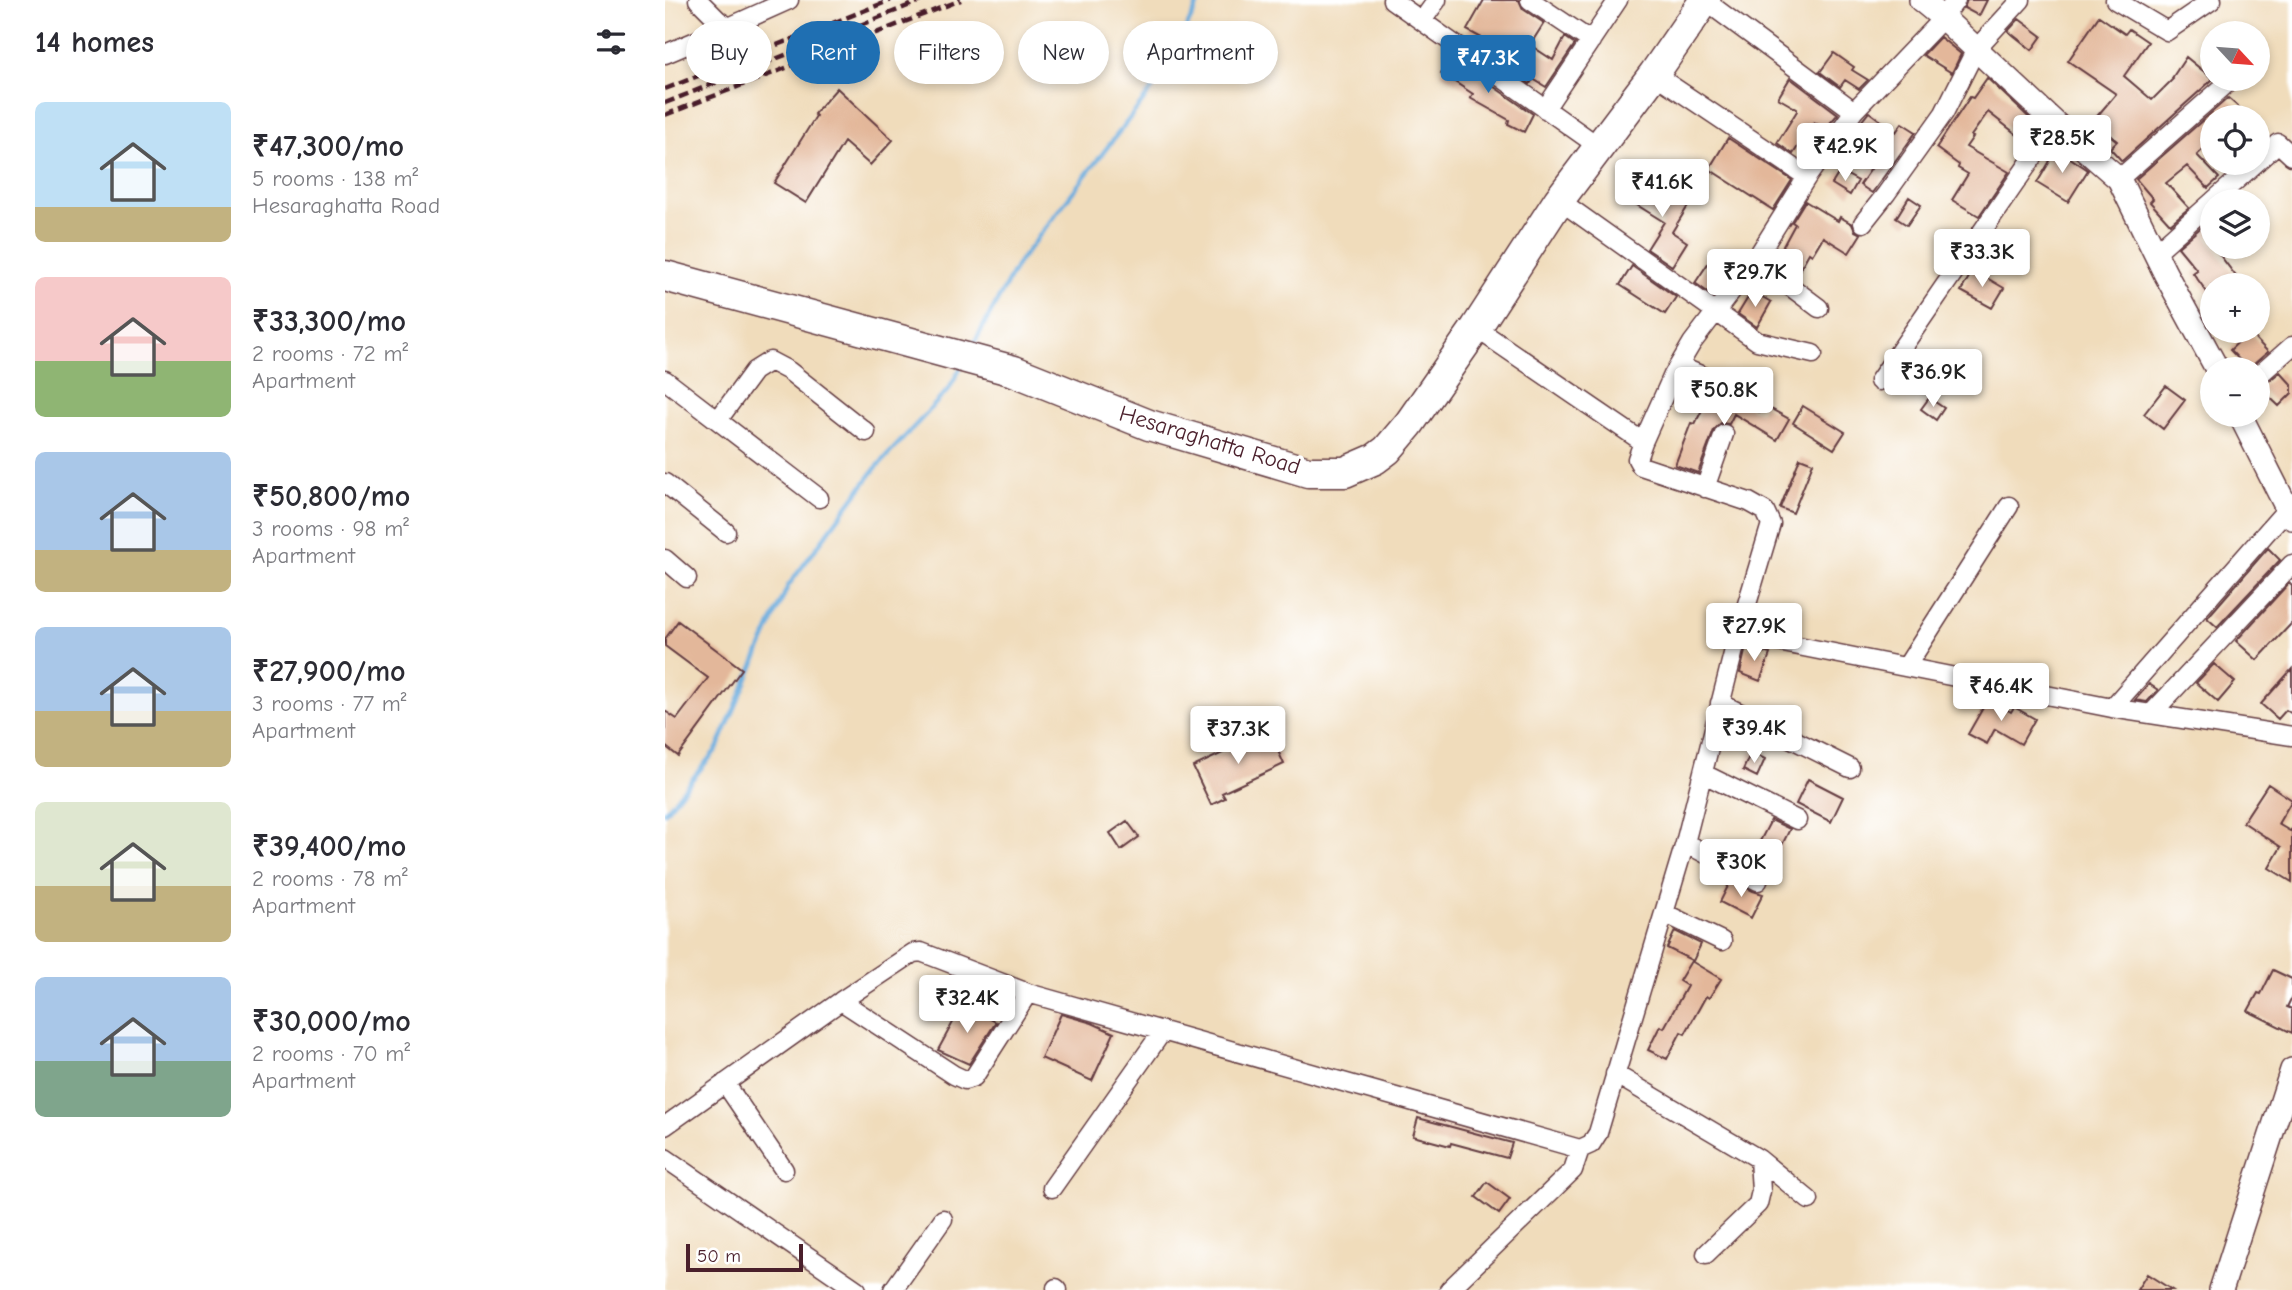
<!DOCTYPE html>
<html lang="en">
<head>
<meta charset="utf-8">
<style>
	:root { --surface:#fff; --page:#f7f7f7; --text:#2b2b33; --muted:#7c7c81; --accent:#1f6fb2 }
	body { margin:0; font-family:"Comic Neue",sans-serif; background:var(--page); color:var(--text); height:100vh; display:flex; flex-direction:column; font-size:26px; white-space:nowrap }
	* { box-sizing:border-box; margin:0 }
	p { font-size:23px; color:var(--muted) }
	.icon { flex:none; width:38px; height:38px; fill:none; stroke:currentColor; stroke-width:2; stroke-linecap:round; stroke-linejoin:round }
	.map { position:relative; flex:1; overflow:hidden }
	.panel { display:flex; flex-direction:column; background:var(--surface); width:665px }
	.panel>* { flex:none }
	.hud { position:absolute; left:21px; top:21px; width:665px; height:63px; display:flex; gap:14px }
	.needle { width:46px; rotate:116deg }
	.buttons { position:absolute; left:1535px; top:21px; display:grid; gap:14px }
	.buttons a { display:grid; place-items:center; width:70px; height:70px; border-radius:50%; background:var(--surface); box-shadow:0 4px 10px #0003; font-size:35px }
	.scale { position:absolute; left:21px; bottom:18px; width:117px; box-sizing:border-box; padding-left:7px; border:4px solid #4a1f2b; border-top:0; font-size:19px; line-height:24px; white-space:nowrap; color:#4a1f2b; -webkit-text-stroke:5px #fff; paint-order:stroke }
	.price { position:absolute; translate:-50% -60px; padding:0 16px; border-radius:7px; background:#fff; color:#222; font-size:23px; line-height:46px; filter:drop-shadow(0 2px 4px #0008) }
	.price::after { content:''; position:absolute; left:50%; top:42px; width:21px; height:16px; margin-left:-10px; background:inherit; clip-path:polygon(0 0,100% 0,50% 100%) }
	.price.current { background:var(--accent); color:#fff }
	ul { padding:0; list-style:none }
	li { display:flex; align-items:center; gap:21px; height:175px; padding:0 35px }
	li span { display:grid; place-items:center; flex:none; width:196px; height:140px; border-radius:10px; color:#555 }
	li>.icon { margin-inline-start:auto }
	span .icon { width:84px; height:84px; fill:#fffc; stroke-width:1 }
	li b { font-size:30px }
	h2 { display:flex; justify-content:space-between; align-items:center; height:84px; padding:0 35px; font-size:30px }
	.pill { padding:0 24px; border-radius:32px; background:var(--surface); box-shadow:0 4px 10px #0003; font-size:24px; line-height:63px }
	.pill.current { background:var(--accent); color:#fff }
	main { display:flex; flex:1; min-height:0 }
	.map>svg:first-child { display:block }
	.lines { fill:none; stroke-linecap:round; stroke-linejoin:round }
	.stream { stroke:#69acde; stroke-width:4.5 }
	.building { fill:#e3b79a }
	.minor-casing { stroke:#633b41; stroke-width:21 }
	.tertiary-casing { stroke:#633b41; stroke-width:26 }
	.primary-casing { stroke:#633b41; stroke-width:33 }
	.minor { stroke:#fff; stroke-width:18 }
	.tertiary { stroke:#fff; stroke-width:23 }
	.primary { stroke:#fff; stroke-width:30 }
	.rail { stroke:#4a1f2b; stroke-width:4.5; stroke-dasharray:10 5; stroke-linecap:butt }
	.labels { text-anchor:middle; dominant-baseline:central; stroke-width:7; stroke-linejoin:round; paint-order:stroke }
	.street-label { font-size:23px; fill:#4a1f2b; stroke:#fff }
</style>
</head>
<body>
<main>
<section class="panel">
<h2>14 homes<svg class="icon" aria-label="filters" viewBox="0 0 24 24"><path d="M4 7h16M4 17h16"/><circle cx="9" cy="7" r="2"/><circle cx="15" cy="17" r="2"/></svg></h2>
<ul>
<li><span style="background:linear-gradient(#bfe0f5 75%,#c2b280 0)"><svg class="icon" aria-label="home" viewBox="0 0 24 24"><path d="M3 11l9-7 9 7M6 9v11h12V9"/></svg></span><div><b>₹47,300/mo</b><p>5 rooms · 138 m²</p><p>Hesaraghatta Road</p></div></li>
<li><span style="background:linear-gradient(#f6c9c9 60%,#8fb573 0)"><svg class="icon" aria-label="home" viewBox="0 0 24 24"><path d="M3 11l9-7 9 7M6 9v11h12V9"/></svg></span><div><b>₹33,300/mo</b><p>2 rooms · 72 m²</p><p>Apartment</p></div></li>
<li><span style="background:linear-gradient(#a9c7e8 70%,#c2b280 0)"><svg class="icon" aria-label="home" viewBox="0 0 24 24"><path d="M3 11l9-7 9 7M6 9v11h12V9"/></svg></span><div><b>₹50,800/mo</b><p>3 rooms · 98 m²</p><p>Apartment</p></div></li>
<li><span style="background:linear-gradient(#a9c7e8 60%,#c2b280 0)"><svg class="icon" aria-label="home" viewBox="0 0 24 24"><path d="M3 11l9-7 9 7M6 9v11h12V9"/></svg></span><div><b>₹27,900/mo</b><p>3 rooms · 77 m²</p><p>Apartment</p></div></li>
<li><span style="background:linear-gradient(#dfe7d0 60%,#c2b280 0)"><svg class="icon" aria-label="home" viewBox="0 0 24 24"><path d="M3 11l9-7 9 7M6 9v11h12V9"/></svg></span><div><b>₹39,400/mo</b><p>2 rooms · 78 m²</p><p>Apartment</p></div></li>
<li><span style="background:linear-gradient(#a9c7e8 60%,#7fa58c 0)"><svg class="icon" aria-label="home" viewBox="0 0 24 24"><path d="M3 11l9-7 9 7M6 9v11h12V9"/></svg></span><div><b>₹30,000/mo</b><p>2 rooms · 70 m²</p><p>Apartment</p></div></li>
</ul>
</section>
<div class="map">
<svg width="1627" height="1290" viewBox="0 0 1627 1290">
	<rect width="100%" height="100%" fill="#fff"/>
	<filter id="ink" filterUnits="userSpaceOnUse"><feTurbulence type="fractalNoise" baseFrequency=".0143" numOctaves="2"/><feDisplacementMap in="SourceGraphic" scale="14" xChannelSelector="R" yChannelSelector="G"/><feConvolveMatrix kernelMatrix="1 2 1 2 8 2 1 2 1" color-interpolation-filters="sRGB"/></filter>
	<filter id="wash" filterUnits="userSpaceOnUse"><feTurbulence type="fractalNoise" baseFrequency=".00686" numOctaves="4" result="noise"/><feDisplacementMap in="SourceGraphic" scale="28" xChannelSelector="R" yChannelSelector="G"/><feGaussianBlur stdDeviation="1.57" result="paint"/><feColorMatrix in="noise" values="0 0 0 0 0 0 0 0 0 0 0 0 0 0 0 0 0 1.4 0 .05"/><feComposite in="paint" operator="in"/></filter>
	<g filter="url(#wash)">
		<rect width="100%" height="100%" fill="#f0dcbb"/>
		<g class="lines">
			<!-- stream -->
			<path class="stream" d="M306 349 353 263 498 75 532 6 530 0
				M0 812 52 749 123 586 210 469 284 389 295 369"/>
		</g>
		<g id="blocks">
			<!-- building -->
			<path class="building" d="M819 0H854L858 9 879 23 865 45 888 60 900 37 910 44 881 87 868 79 865 84 851 74 854 68 836 59 837 57 819 46 822 41 802 30Z
				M1302 0H1322L1314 16 1299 8Z
				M1434 16 1460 34 1464 29 1483 42 1459 76 1487 100 1508 79 1507 78 1521 57 1548 79 1457 161 1445 148 1452 141 1428 121 1451 94 1403 61Z
				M1354 19 1377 36 1367 50 1343 31Z
				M1275 37 1296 54 1287 73 1258 55Z
				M1169 53 1189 67 1187 70 1203 80 1194 89 1180 80 1175 87 1155 72Z
				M786 57 868 114 859 132 843 124 844 120 805 98 808 94 776 73Z
				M1125 78 1173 114 1160 129 1149 122 1128 154 1112 143 1132 111V109L1113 98Z
				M1322 78 1375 128 1364 144 1323 112 1306 136 1308 137 1301 147 1344 172 1314 216 1287 200 1303 174 1293 168 1294 165 1271 148 1305 97 1308 98Z
				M172 88 228 140 205 165 179 142 141 203 109 183 151 116 149 114Z
				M1563 98 1585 117H1547V141L1532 155 1554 178 1543 188 1522 166 1501 183 1524 208 1505 224 1485 202 1488 199 1471 179Z
				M1204 112 1231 132 1237 123 1251 132 1207 193 1195 185 1210 163 1181 141Z
				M1063 138 1127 180 1108 210 1044 169Z
				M1389 147 1423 170 1403 202 1372 183 1385 161 1381 158Z
				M1175 171 1193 181 1185 195 1167 184Z
				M979 177 1023 206 1007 232 1022 242 1007 266 982 249 999 222 964 200Z
				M1244 197 1256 205 1242 225 1231 218Z
				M1140 201 1173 221 1175 217 1187 224 1190 231 1196 234 1184 253 1158 237 1147 255 1144 253 1131 276 1110 261 1130 224 1127 222Z
				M1546 219 1547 234 1542 238 1573 279 1564 285H1547V299L1528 273 1532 270 1513 247Z
				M1044 262 1064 275 1048 296 1030 283Z
				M967 266 1011 297 1000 314 955 285Z
				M1308 270 1339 288 1327 308 1296 291Z
				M1087 291 1106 302 1092 327 1073 314Z
				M1584 332 1603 352 1583 369 1565 350Z
				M1253 351 1269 360 1256 380 1241 371Z
				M1615 372 1627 385V393L1614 406 1595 388Z
				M1501 386 1520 400 1498 429 1479 414Z
				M1046 392 1095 412 1099 405 1124 419 1112 440 1069 414 1064 424 1056 423 1049 430 1033 473 1010 465 1026 423 1030 424Z
				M1264 398 1279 408 1271 420 1256 409Z
				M1138 406 1180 432 1169 449 1128 423Z
				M1135 458 1148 463 1128 513 1115 508Z
				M1603 548 1615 560 1552 627 1542 618Z
				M1624 583 1627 586V623L1592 660 1571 641Z
				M13 621 77 669 13 756 0 746V711L12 719 43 678 0 646V639Z
				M1081 647 1105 654 1095 681 1075 673Z
				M1549 664 1570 682 1553 702 1531 683Z
				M1627 669V714L1621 710 1613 719 1596 704Z
				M1484 684 1493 690 1482 702 1470 700Z
				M1323 699 1346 712 1349 707 1370 719 1356 744 1330 729 1322 744 1303 734Z
				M1063 720 1080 728 1069 750 1057 744Z
				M604 731 619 764 557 793 560 798 546 805 528 767Z
				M1086 752 1100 759 1092 777 1078 770Z
				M1143 779 1178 797 1166 822 1131 804Z
				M1603 784 1627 800 1613 824 1625 831 1627 829V882L1604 868 1616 847 1578 822Z
				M1106 820 1125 829 1113 853 1094 843Z
				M462 821 474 837 456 850 445 833Z
				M1066 880 1088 891 1098 894 1086 918 1055 902Z
				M1010 931 1036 944 1028 961 1002 948Z
				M1026 961 1056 979 1044 998 1041 996 1020 1034 1016 1032 1002 1059 983 1050 995 1026 999 1028 1022 986 1014 981Z
				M1608 970 1627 979V997L1622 1007 1627 1009V1033L1583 1011 1593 993 1596 994Z
				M298 1004 331 1022 304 1064 273 1050Z
				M396 1014 427 1023 449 1033 427 1081 376 1058Z
				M753 1118 847 1143 842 1158 786 1143 785 1146 748 1136Z
				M822 1182 845 1199 834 1214 811 1197Z
				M1482 1274 1507 1290H1472Z"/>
		</g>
	</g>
	<g filter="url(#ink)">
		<use href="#blocks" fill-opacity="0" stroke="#633b41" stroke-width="2"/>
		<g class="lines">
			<defs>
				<path id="minor" d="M33 0 53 20 64 27 124 0
					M727 0 933 146
					M865 0 926 41
					M1039 0 1189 111
					M1450 0 1502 31 1547 0
					M757 21 772 0
					M0 54 64 27
					M989 74 1142 177
					M880 109 953 0
					M1592 162 1613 143 1627 156
					M1454 179 1567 79
					M894 200 1092 341 1148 354
					M1548 201 1591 163
					M1198 223 1221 194 1279 113 1311 49 1356 0
					M1490 253 1547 202
					M1090 260 1154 308
					M1014 366 1090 398
					M1592 377 1627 346
					M0 380 154 498
					M1214 381 1391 124
					M53 420 89 371 105 361 124 371 201 432
					M978 442 1008 375 1027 343 1090 260 1142 177 1189 111 1278 18 1291 0
					M0 483 61 532
					M1040 488 1059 434
					M0 559 22 578
					M1073 634 1447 708 1627 736
					M1241 667 1344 506
					M1055 703 1185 768
					M1447 708 1622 509
					M1486 714 1627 564
					M1039 774 1132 820
					M1020 843 1093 881
					M999 913 1057 941
					M176 1001 289 1075 300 1080 309 1077 363 993
					M950 1074 1094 1159 1144 1200
					M60 1083 119 1170
					M0 1126 176 1001 248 953 256 952 363 993 915 1149 926 1144 933 1133 1020 843 1073 634 1106 524 1100 511 1084 502 976 466 972 459 978 442 811 328
					M0 1158 192 1290
					M387 1188 497 1032
					M1041 1254 1093 1204 1096 1191 1094 1159
					M391 1288 393 1290
					M228 1290 278 1219
					M784 1290 908 1170 915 1149"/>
				<path id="tertiary" d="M1256 0 1278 18 1391 124 1454 179 1500 273 1552 369
					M1575 415 1627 518
					M1556 1290 1627 1070"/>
				<path id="primary" d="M0 276 349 371 484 425 643 472H680L710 459 722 450 744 424 811 328 894 200 989 74 1040 0"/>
			</defs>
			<!-- minor casing -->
			<use href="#minor" class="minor-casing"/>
			<!-- tertiary casing -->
			<use href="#tertiary" class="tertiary-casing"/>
			<!-- primary casing -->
			<use href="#primary" class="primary-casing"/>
			<!-- minor -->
			<use href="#minor" class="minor"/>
			<!-- tertiary -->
			<use href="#tertiary" class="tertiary"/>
			<!-- primary -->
			<use href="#primary" class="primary"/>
			<!-- rail -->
			<path class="rail" d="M0 89 226 0
				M0 103 258 0
				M0 115 296 0"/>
		</g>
	</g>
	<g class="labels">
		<!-- street labels -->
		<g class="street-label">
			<text transform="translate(545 440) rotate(17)">Hesaraghatta Road</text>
		</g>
	</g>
</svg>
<div class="buttons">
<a><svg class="needle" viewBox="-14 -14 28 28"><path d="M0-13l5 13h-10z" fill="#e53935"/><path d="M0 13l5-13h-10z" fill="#7c7c81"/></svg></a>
<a><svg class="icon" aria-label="locate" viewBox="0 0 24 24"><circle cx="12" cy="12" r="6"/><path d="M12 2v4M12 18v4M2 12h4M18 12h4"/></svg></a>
<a><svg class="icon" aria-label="layers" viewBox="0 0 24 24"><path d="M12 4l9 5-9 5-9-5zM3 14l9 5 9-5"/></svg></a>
<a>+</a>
<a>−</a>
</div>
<div class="scale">50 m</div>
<b class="price current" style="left:823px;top:95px">₹47.3K</b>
<b class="price" style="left:1397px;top:175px">₹28.5K</b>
<b class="price" style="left:1180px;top:183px">₹42.9K</b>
<b class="price" style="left:997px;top:219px">₹41.6K</b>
<b class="price" style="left:1317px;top:289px">₹33.3K</b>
<b class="price" style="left:1090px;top:309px">₹29.7K</b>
<b class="price" style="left:1268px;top:409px">₹36.9K</b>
<b class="price" style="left:1059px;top:427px">₹50.8K</b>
<b class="price" style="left:1089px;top:663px">₹27.9K</b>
<b class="price" style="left:1336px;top:723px">₹46.4K</b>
<b class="price" style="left:1089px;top:765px">₹39.4K</b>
<b class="price" style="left:573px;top:766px">₹37.3K</b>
<b class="price" style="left:1076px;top:899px">₹30K</b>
<b class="price" style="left:302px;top:1035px">₹32.4K</b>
<div class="hud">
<a class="pill">Buy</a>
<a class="pill current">Rent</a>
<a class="pill">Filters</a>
<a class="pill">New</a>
<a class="pill">Apartment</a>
</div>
</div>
</main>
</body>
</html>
